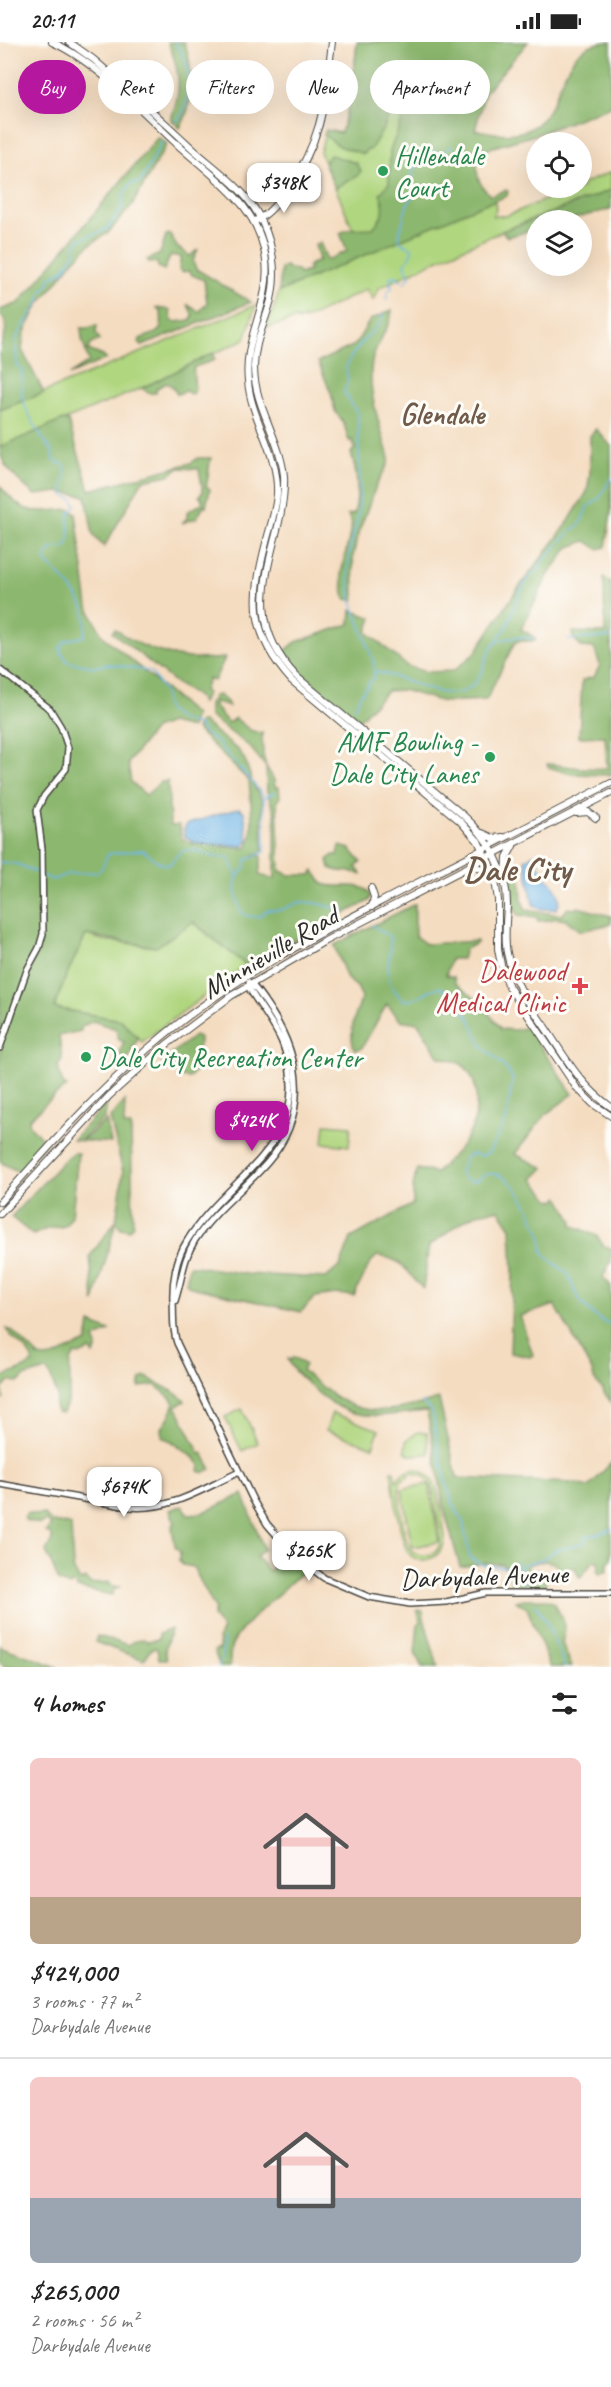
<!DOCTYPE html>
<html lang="en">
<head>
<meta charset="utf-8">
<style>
	:root { --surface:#fff; --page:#f2f2f2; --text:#222; --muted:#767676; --line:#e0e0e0; --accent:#b5179e }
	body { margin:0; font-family:Caveat,sans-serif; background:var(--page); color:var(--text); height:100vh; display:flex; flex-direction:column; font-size:22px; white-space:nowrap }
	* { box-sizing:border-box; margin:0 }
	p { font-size:20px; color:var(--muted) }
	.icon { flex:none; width:33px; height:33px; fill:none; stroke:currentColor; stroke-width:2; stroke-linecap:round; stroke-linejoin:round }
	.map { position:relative; height:1625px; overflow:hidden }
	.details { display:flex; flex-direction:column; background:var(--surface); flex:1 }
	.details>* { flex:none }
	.guide { position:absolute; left:18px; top:18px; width:576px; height:54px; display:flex; gap:12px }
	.controls { position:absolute; left:526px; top:90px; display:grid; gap:12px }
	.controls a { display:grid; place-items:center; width:66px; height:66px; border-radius:50%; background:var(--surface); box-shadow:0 6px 24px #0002; font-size:30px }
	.price { position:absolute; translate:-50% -51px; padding:0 14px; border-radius:12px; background:#fff; color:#222; font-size:20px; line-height:39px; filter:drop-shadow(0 2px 3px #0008) }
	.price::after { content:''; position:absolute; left:50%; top:36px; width:18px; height:14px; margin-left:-9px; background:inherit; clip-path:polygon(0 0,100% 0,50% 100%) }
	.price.current { background:var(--accent); color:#fff }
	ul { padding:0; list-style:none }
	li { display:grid; align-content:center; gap:12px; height:318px; padding:0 30px }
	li+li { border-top:2px solid var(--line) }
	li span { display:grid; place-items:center; height:186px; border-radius:9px; color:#555 }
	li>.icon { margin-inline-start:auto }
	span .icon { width:108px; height:108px; fill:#fffc; stroke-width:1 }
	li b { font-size:26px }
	h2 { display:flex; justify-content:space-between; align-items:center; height:72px; padding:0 30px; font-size:26px }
	.tag { padding:0 21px; border-radius:27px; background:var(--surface); box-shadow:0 6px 24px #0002; font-size:21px; line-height:54px }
	.tag.current { background:var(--accent); color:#fff }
	.status { display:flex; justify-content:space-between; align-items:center; height:42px; padding:0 30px; background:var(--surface); direction:ltr }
	.status svg { height:16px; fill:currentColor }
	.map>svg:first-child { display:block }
	.green { fill:#b0d67f; stroke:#6e8055; stroke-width:1.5; fill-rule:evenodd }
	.forest { fill:#8cb76e; stroke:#5c714c; stroke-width:1.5 }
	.water { fill:#70b6e7; stroke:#4e7089; stroke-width:1.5 }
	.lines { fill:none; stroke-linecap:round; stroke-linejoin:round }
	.stream { stroke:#70b6e7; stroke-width:1.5 }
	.minor-casing { stroke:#494641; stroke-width:8 }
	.major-casing { stroke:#494641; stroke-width:8 }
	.minor { stroke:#fff; stroke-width:5 }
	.major { stroke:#fff; stroke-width:6 }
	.leisure-dot { fill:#2e9e5b; stroke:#fdfcf7; stroke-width:2 }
	.health-dot { fill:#e0444e; stroke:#fdfcf7; stroke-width:2 }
	.labels { text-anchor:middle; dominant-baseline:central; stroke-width:6; stroke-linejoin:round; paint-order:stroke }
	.leisure-label { font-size:28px; fill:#27864d; stroke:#fdfcf7; text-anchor:start }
	.street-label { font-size:28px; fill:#2b2b2b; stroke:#fdfcf7 }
	.health-label { font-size:28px; fill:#be3a42; stroke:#fdfcf7; text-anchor:end }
	.neighbourhood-label { font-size:30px; font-weight:bold; fill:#705b4a; stroke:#fdfcf7 }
	.district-label { font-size:34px; font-weight:bold; fill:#705b4a; stroke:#fdfcf7 }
</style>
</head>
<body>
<div class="status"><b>20:11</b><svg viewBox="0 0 49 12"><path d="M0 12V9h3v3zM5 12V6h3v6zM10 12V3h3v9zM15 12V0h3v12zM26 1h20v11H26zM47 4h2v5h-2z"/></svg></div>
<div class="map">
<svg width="611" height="1625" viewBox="0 0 611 1625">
	<rect width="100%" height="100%" fill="#fdfcf7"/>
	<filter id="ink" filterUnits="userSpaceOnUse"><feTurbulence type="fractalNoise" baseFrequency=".0167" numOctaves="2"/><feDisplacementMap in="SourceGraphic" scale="12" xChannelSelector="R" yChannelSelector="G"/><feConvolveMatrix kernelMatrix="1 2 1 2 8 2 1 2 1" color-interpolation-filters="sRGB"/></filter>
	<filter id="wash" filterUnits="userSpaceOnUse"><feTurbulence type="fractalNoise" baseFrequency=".008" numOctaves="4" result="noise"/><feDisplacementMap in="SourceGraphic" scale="24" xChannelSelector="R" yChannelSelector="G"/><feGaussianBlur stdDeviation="1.35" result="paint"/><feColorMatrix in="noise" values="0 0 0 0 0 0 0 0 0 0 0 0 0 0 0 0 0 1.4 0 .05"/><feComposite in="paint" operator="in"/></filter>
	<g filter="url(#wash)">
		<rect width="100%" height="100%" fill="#f4dcc0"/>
		<!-- green -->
		<path class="green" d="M357 0 523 5 485 50 474 89 469 132 479 163 495 159 496 168 493 174H506L552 155 549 146H582V142L611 130V148L512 185 437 218 379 246 373 258 367 247 304 278 303 276 298 279 297 277 267 286 279 250 364 213 320 110 326 88 341 91 352 51Z
			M256 263 245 297 142 346 0 405V368Z
			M192 880 246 923 142 1000 121 978 54 966 66 934 86 893 103 898 156 905Z
			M325 1082 351 1084 349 1104 323 1101Z
			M242 1367 258 1401 242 1409 225 1375Z
			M332 1371 379 1388 373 1405 326 1388Z
			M418 1390 427 1391 429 1412 409 1413 405 1409 406 1399Z
			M415 1427C442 1431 441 1472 445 1494 445 1519 413 1528 405 1504 397 1481 395 1453 391 1429H394L396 1439 403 1431ZM412 1431 422 1433C434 1441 434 1457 436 1470 438 1484 448 1511 427 1513 420 1514 414 1511 410 1506 404 1497 396 1448 401 1439Z
			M429 1442 439 1500 412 1505 402 1447Z"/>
		<!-- forest -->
		<path class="forest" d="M168 0H184C194 27 195 61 180 86L171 77C182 47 180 29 168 0Z
			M357 0H528L485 50 475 88C489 90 506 94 521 90 571 77 548 0 611 0V64L538 92 493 105 478 112C476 131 476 141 491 154L505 148 508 149 507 154 479 164 279 250 281 226 286 224 289 227 297 228 299 232 309 229 308 224 319 218 315 203 320 201 327 218 347 209 340 191 350 187 373 186C383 174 387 167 380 152L389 141 390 108 410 60 396 56 384 86 370 108H366L364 112 341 105 324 93 326 88 341 91 352 51Z
			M158 95 167 102 132 163 109 190 89 203 69 224 38 264 24 292 22 308 44 351 0 368C0 349 0 330 0 311 1 297 10 290 3 275L0 274V268L19 261Z
			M330 113 356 121 361 129 357 134 335 146 324 121Z
			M611 148V167L569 178H537V187L507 195 502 189Z
			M170 192 177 205 190 214 198 207 193 219 196 227 251 260 142 304 139 301 140 297C154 290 164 295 161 271L157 266 170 268 171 278 176 280 191 278 193 274 188 263 199 270 207 261 204 238 192 233 189 229 181 230 179 227 181 215 171 213 164 228 158 225 157 220 150 221 147 218 160 212 166 193Z
			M392 268C391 285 377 299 373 315 365 347 381 385 389 416L388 422 376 444 358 492 353 514 354 558 345 557 341 532 352 482 348 473 354 472C360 451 357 430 351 411L355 406 352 398 349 399 344 382 335 369 331 351 318 320 355 303 370 278Z
			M97 283 96 291 100 298 91 302 88 308 103 314 106 317 69 333 89 320 82 297 81 286H88Z
			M213 311 215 318 194 325C192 332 196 340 194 351L190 352 186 349 177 352 172 344 166 341 157 346 156 351H148L142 346Z
			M63 378 68 379 90 448 191 421 198 416H211C208 426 209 435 206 444L210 447 206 464 204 463 197 476 182 481 187 476V470L201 462 203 458 199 454 203 450 199 427 179 426 169 433 143 438 104 505 93 493 86 454 59 450 35 453C21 440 0 426 0 405Z
			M596 387 611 404V471L606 505 598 507 586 499 569 505 549 532 521 587 535 596V599H517L514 602 486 658 443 660 403 648 387 649 359 678C333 657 301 637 285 609L296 600 350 582 351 568 372 576 367 590 407 624 426 630 453 629 475 611 514 552 565 485 587 450 590 431V394Z
			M0 444C26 476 34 469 70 467L76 472 88 565 102 593 195 673 191 686 170 681 154 687 128 721 131 740 146 753 161 740 168 739 170 782 173 784 179 783 182 797 193 802 241 806H247C256 793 250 756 249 739L196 687 199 680H203L239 709 245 718 253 742 262 758 263 809 254 813 262 814 259 833 275 837V771L267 750 266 725 250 705 209 674V662L214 654 219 653 227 660 229 665 215 659 214 664 228 681 235 676 250 688 259 691 262 690 263 713 266 724 274 738 275 745H279L280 755 277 759 280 829 290 833H311L314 829 323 842C338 848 364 837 371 854L369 859 246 923 193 880 156 905 86 893 66 934 54 966 121 978 138 996 130 1014 119 1025 120 1009 124 1000 119 998 116 987 93 979 81 985V989L59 994 62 1017 58 1025 62 1040 67 1045C52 1053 43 1066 29 1077L30 1084 46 1100 19 1130 0 1120Z
			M604 535 611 541V733L571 732 548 725 547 722C568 724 586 728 607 726L605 694 579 695 582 638 594 635 600 623 594 606 581 605 573 596V590L605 591Z
			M115 587C146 611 187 620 225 616L214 639 208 637 204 649 207 651 202 661 198 655 178 643 112 590Z
			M340 804 350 807 361 820 356 825 362 833C351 827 340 832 330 826L328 818 333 813H338Z
			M512 819 519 820 520 823 522 859 526 868 562 873 568 866 574 867 578 865 611 874V882L581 889 566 878 555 876 551 878 538 879 537 875 518 873C512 867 509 828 512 819Z
			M415 862V894L426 902 477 899V901L465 907 462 917H451L446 933 454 935 455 941 480 960 501 987 515 988 527 985 573 1052 545 1073 515 1112 544 1126 533 1137 550 1157 556 1159 559 1155 573 1179 572 1183 597 1194 604 1204 611 1206V1219L603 1235 611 1244V1360L594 1337 592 1329 555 1263 520 1274 533 1313 530 1315 510 1311 513 1230 511 1186 499 1168C473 1166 450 1190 429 1204L423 1247C405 1230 406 1217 377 1214L370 1221 354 1254 336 1252 315 1255 301 1270 191 1245 186 1241 189 1224H196L246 1232 326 1236 340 1224 351 1196 413 1162V1144L417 1127 436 1131C447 1119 462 1106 469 1092 479 1073 481 1035 461 1022 455 1019 446 1017 439 1015L418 981 400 978 387 962 361 1007 355 1008C347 991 356 971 362 955L357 945 347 937 334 903Z
			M194 994 199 996 197 1027 189 1036 181 1035 169 1021 161 1020Z
			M125 1059 124 1084H131L133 1183 129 1188 121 1186 116 1180 94 1260 90 1214 116 1179 121 1146 123 1130 110 1076Z
			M107 1061 105 1075 81 1098 87 1095 106 1078 111 1101 72 1098Z
			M74 1111H78L72 1174 65 1184 46 1187 33 1193 11 1175 68 1114Z
			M90 1281 110 1289 94 1297 97 1304 94 1313 90 1308 79 1313 75 1312C66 1324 71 1333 70 1346 70 1354 66 1364 63 1371L57 1370 55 1364 57 1354C55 1347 50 1331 46 1328L24 1335 19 1340 10 1339 2 1347 4 1357H0V1336C10 1331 26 1328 33 1320 29 1305 13 1300 6 1287L12 1289 39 1315 44 1316 53 1315 87 1300Z
			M293 1316 297 1317 305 1323 302 1328C355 1375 372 1376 439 1357L457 1436 572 1441 589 1445 611 1421V1519L608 1520 607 1529 599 1531 597 1528 599 1525 598 1519H593L582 1534 579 1535 575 1526 570 1525 562 1530C554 1516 541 1518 528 1523L527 1526 531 1529 537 1527 547 1531 545 1544 530 1545 527 1540 525 1544H512L509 1530 502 1522 485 1521 460 1525 445 1471 427 1369C373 1374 351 1383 308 1342 300 1334 291 1328 288 1317L291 1318Z
			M146 1335 176 1351 185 1359 176 1364 200 1412 203 1411 211 1427 203 1431 199 1429 200 1423C192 1411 176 1402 163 1395L162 1386 172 1370 174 1362 171 1356 155 1343 139 1345 141 1337Z
			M243 1452 264 1507 256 1515 269 1529 276 1521 285 1524 294 1520 303 1528C288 1546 235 1586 231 1606 230 1612 230 1619 230 1625H220L214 1609 220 1607 218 1596 222 1587 213 1574 215 1567 193 1525 183 1523 179 1519 180 1510 175 1504 172 1485 175 1481 170 1468 183 1463 188 1472 202 1471Z
			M27 1471 38 1473 44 1472 51 1480 71 1483 73 1527 80 1539 86 1537 91 1542 110 1540 112 1544 120 1545 114 1548 112 1553 77 1546 76 1542 73 1541 70 1544 59 1540 46 1509 52 1498V1494L46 1490 51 1483 45 1479 40 1482 26 1479 24 1475Z
			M524 1557H544L553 1560 562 1576 565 1587 562 1601 572 1625H550L527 1566 516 1559Z
			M417 1568 423 1569 424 1576 438 1625H422L415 1611 418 1582 421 1580Z
			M171 1587 165 1608 167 1617H159L157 1607 155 1606 151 1607 144 1618 95 1600 97 1594 129 1603 132 1600 144 1597 147 1599 159 1597V1592Z
			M0 1603 2 1605 58 1625H5L0 1621Z"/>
		<!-- water -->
		<path class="water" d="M239 766 244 770 248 799 244 804 196 801 185 795 184 788 187 782Z
			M533 812 541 827 547 834V838L551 839C557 848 564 858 556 867H541L533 862 525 818Z"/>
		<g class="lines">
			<!-- stream -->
			<path class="stream" d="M175 0C179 7 184 13 186 21 192 39 189 66 176 80
				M164 98C153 111 150 128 139 141H131L124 152 121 168 107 187 79 198 75 205V211L63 229 50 236 49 242 42 249 40 258 17 295 16 309 17 322 22 329V354L27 369 39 391 52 409 53 418 64 423C69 435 61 442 64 453L72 457 76 463C75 466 72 468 70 471 64 484 76 493 64 506H53L48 511 45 518C65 542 93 558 84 594 72 599 63 594 60 609L68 620 95 625 107 622 128 625 151 630 164 650 167 668 181 678 198 683 203 690 217 700 259 748 264 756 265 810 246 818 245 827 237 835
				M386 258 388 249 392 246 390 235 397 234 401 239 405 240 410 234 405 223 412 210V206L401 201 399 194 404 174 407 163 412 156 413 128 423 116 435 109 442 114 448 106 452 105
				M501 598 518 595 533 596
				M568 598 611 595
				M375 630C402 632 445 663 468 647 488 634 482 608 499 599V594L506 587 519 552 529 535 538 528 542 520 570 490 581 481 587 465 599 457 611 436
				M354 667 360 653 374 635V621L351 557 348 529 350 507 359 470 360 447 358 372 344 350 348 339 346 326 350 316 368 293 379 283 383 273
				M264 756 275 750
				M0 820 17 822 53 838 67 832 97 830 102 826 108 812 142 808C154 813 155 824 170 822L181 809 194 808 212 814 230 816 237 835 235 848 241 870 247 874 259 875 268 868H281L300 860 316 861 346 869
				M372 883 390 895C393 921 379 928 398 953 401 957 405 959 411 958 421 955 430 946 441 945 451 957 465 966 472 981 476 989 478 1001 485 1007 493 1013 509 1028 513 1037L506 1078 489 1110 483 1114 472 1112 466 1115 460 1131C463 1138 468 1139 475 1139 480 1137 482 1133 487 1132 515 1127 533 1174 541 1194 544 1200 540 1204 544 1211 550 1221 561 1224 568 1232 571 1237 571 1241 573 1245 579 1260 594 1278 611 1282
				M422 1360 433 1371 438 1408 452 1461 463 1480 470 1516 483 1523 509 1526 520 1530 516 1520
				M525 1541 520 1530 522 1523 542 1517 558 1507H564L584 1500 586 1495C595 1492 603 1492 611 1487
				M535 1561 549 1585 565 1625
				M218 1625 222 1617 224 1596"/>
		</g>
	</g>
	<g filter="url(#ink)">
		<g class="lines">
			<defs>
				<path id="minor" d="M0 628 50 667 61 685 68 706 66 727 44 754 37 768 42 807 43 892 39 906 27 928 0 1006
					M250 941V948C261 966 276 984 283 1003 319 1100 228 1132 187 1199 176 1216 172 1240 173 1260 174 1275 172 1287 177 1301L253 1458 267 1482 294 1513 324 1536 369 1555 410 1562 446 1560 486 1551H611
					M175 1259C182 1238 183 1217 195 1198 214 1169 244 1147 267 1121 308 1074 303 1019 271 969 264 958 258 948 249 940
					M0 1442 129 1465C170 1469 203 1447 239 1430"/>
				<path id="major" d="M52 0C97 20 142 70 178 103 200 123 226 142 244 165 256 181 264 200 266 219 271 262 243 295 248 339 251 378 279 411 277 452 276 468 270 485 266 501 251 558 250 593 292 639L460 779 478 799 494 832 498 858V907L501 923 509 945 576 1045 593 1062 611 1074
					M69 0 93 17C127 46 161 77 194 108 218 129 249 150 262 180 275 207 278 239 268 268 262 287 254 304 254 325 254 364 280 396 284 434 285 454 281 473 276 492 261 549 253 589 297 635L463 773C489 796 508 829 507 865 506 881 504 896 507 911 513 941 530 963 547 988 566 1017 582 1045 611 1065
					M257 178C270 171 278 160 286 149 323 99 325 59 332 0
					M576 771 588 770 596 776
					M482 791 493 796 503 795
					M471 825 485 827 493 836
					M506 837 507 815 513 804
					M371 846 374 855 372 865
					M0 1160C57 1095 114 1031 183 978 252 925 329 887 405 847 474 812 542 777 611 741
					M0 1172 109 1054 166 1003 231 954 325 899 611 751"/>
			</defs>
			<!-- minor casing -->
			<use href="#minor" class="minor-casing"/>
			<!-- major casing -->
			<use href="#major" class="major-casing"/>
			<!-- minor -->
			<use href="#minor" class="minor"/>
			<!-- major -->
			<use href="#major" class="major"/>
		</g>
	</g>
	<!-- markers -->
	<g class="leisure-dot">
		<circle cx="383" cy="129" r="6"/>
		<circle cx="490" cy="715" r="6"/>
		<circle cx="86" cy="1015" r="6"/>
	</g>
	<path class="health-dot" d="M577 935h6v6h6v6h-6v6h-6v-6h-6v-6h6z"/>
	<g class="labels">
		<!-- leisure labels -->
		<g class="leisure-label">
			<text x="395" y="113">Hillendale<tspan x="395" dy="32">Court</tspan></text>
			<text x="478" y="699" text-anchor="end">AMF Bowling -<tspan x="478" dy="32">Dale City Lanes</tspan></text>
			<text x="98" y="1015">Dale City Recreation Center</text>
		</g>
		<!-- street labels -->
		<g class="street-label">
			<text transform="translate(270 910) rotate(-31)">Minnieville Road</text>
			<text transform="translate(484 1534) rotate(-2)">Darbydale Avenue</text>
		</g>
		<!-- health labels -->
		<g class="health-label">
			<text x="566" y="928">Dalewood<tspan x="566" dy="32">Medical Clinic</tspan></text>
		</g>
		<!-- neighbourhood labels -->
		<g class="neighbourhood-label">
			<text x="442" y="372">Glendale</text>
		</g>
		<!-- district labels -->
		<g class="district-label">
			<text x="517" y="826">Dale City</text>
		</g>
	</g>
</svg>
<div class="controls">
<a><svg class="icon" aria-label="locate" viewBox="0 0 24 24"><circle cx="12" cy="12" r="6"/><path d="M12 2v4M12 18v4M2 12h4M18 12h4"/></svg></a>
<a><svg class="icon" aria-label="layers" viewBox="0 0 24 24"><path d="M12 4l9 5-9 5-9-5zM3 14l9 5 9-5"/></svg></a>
</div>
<b class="price" style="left:284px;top:172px">$348K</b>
<b class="price current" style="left:252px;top:1110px">$424K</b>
<b class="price" style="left:124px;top:1476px">$674K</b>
<b class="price" style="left:309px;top:1540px">$265K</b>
<div class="guide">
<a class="tag current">Buy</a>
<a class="tag">Rent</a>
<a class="tag">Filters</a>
<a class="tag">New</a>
<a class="tag">Apartment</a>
</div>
</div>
<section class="details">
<h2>4 homes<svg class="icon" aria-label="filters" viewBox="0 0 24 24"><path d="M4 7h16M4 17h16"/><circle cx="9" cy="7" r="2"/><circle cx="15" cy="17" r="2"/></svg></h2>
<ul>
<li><span style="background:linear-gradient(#f6c9c9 75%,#b9a48a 0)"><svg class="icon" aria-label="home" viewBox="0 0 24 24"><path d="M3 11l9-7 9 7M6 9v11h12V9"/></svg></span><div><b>$424,000</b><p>3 rooms · 77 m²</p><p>Darbydale Avenue</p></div></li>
<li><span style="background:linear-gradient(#f6c9c9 65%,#9aa5b1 0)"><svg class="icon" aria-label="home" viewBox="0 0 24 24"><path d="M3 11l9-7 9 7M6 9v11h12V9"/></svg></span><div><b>$265,000</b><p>2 rooms · 56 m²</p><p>Darbydale Avenue</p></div></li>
</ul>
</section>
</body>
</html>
